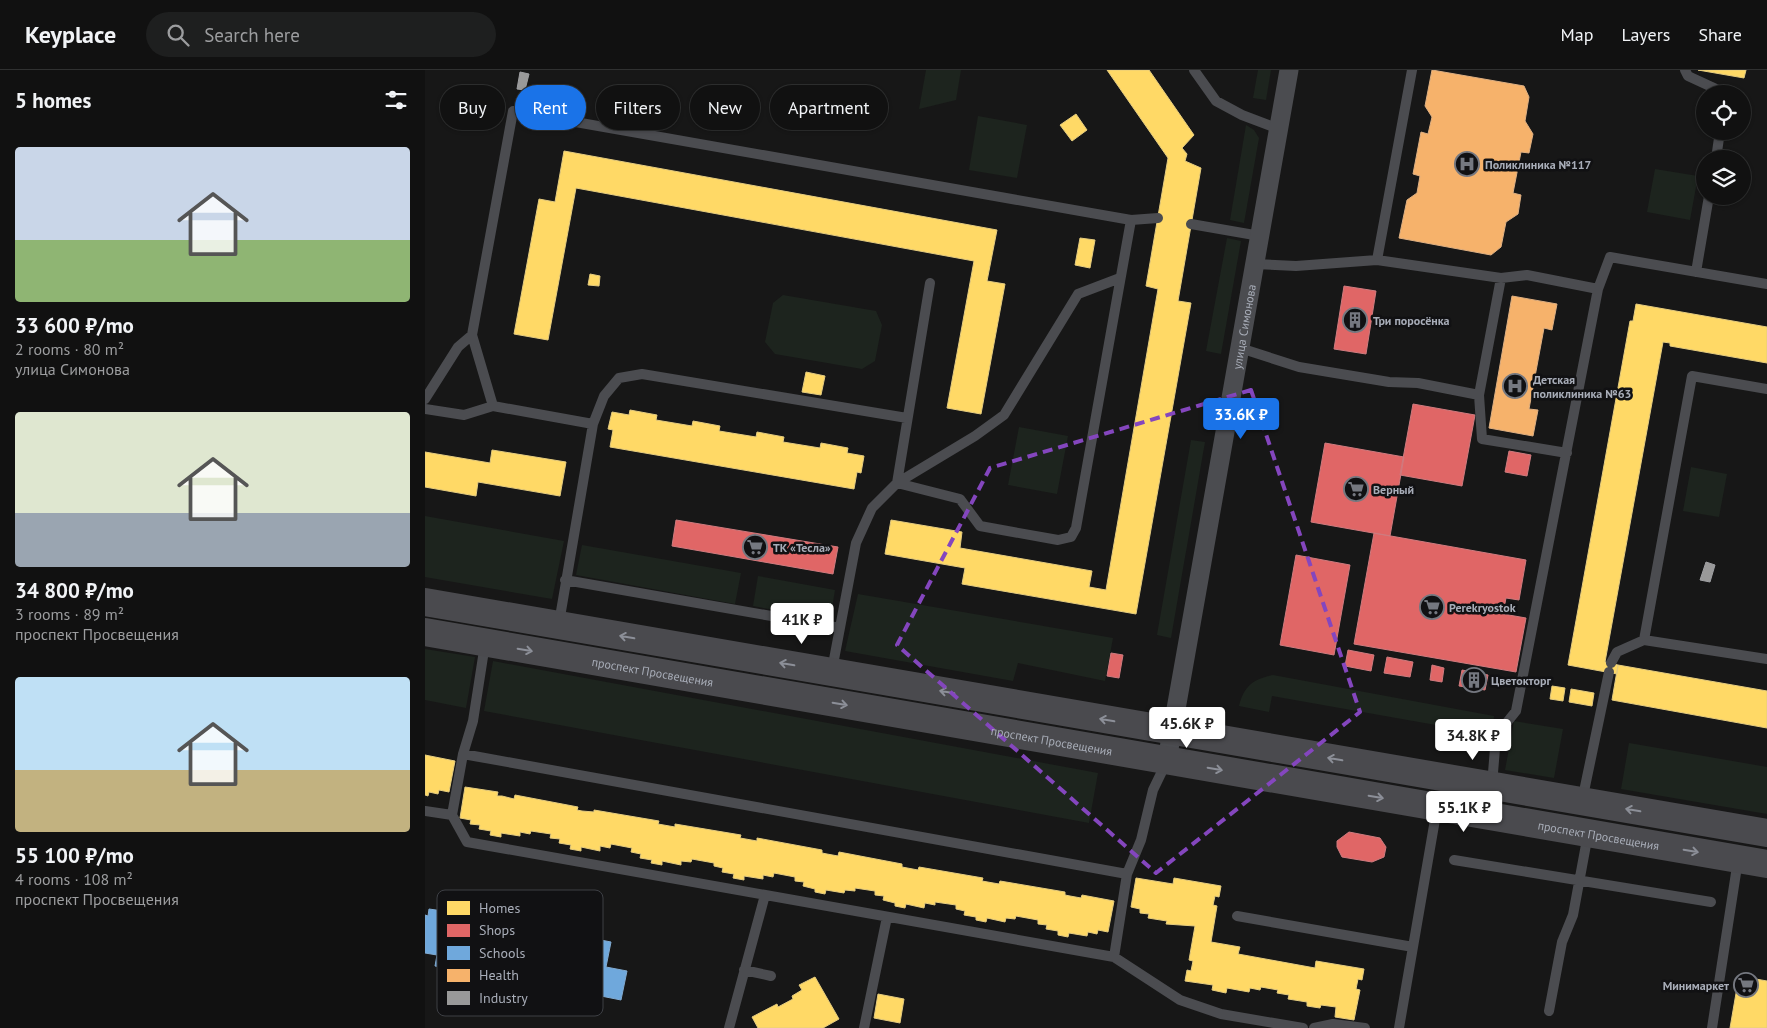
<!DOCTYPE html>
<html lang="en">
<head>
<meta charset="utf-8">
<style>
	:root { --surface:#111; --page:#1e1f1f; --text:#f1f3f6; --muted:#9c9d9f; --line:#303131; --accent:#1a73e8 }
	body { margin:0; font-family:"PT Sans",sans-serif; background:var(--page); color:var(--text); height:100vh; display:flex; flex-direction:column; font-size:19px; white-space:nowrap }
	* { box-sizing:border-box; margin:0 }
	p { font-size:16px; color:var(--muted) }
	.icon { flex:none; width:28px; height:28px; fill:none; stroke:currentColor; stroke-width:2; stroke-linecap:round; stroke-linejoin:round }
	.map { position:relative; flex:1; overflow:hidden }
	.panel { display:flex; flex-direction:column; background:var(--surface); width:425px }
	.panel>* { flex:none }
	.hud { position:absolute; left:15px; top:15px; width:475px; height:45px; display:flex; gap:10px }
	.controls { position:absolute; left:1271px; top:15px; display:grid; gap:10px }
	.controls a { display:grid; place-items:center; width:55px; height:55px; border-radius:50%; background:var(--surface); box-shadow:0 1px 4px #0004,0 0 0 1px var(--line); font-size:25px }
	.price { position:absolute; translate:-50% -42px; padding:0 11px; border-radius:5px; background:#fff; color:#222; font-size:16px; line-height:32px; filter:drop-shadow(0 1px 2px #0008) }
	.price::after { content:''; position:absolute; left:50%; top:30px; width:15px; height:11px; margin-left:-8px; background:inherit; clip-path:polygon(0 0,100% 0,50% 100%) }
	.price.selected { background:var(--accent); color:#fff }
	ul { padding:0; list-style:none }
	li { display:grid; align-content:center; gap:10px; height:265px; padding:0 15px }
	li span { display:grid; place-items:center; height:155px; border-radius:5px; color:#555 }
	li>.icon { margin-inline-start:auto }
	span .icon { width:90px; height:90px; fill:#fffc; stroke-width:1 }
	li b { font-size:21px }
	h2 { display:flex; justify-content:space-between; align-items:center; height:60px; padding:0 15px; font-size:21px }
	.tag { padding:0 18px; border-radius:22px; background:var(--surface); box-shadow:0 1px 4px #0004,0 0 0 1px var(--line); font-size:18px; line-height:45px }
	.tag.selected { background:var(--accent); color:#fff }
	header { display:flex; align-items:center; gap:30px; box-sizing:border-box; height:70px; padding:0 25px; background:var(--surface); border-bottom:1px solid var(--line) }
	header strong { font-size:24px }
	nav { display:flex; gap:28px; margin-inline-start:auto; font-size:18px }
	.search { width:350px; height:45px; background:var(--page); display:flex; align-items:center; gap:12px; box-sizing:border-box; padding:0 18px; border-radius:28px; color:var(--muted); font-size:19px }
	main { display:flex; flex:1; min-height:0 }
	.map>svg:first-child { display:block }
	.green { fill:#1d241e }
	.homes { fill:#ffd966; stroke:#e5cc7f }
	.shops { fill:#e06666; stroke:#cf7b7f }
	.schools { fill:#6fa8dc; stroke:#80aad1 }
	.health { fill:#f6b26b; stroke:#dfb082 }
	.industry { fill:#999; stroke:#9e9fa2 }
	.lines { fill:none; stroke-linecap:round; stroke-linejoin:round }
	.service { stroke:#4b4c50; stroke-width:10 }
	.minor { stroke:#4b4c50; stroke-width:19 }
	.secondary { stroke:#4a4a4e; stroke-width:28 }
	.oneway { stroke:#8c8f98 }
	.marked { fill:none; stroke:#8446be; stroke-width:4; stroke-dasharray:10 6; stroke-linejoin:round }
	.labels { text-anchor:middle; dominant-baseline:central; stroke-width:5; stroke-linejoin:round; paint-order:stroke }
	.poi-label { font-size:12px; font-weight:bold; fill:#a8adb8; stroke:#111113; text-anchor:start }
	.street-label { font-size:12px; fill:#a8adb8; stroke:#111113 }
	.key { fill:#111113; stroke:#3e4045; stroke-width:1 }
	.key-label { font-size:14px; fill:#a8adb8 }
</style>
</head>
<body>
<header>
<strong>Keyplace</strong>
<div class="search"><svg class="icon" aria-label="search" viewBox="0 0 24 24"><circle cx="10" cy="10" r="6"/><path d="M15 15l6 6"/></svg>Search here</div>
<nav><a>Map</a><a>Layers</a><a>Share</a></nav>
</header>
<main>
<section class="panel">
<h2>5 homes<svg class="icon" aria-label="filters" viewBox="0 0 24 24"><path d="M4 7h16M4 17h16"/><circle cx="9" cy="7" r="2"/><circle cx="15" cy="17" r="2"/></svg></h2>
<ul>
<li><span style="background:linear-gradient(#c9d6e8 60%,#8fb573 0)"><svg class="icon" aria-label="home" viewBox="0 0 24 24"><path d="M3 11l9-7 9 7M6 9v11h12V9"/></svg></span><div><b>33 600 ₽/mo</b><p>2 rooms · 80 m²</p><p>улица Симонова</p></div></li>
<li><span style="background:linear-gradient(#dfe7d0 65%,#9aa5b1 0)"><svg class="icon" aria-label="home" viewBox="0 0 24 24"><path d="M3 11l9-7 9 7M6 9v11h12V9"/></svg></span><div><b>34 800 ₽/mo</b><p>3 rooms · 89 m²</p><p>проспект Просвещения</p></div></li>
<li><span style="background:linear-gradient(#bfe0f5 60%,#c2b280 0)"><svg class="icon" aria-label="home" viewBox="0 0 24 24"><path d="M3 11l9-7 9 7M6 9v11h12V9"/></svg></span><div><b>55 100 ₽/mo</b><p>4 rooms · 108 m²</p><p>проспект Просвещения</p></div></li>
</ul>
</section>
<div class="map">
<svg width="1342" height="958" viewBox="0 0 1342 958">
	<rect width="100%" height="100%" fill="#171717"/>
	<!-- green -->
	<path class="green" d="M501 0H536L531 30 494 39Z
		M833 0H846L841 30 828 28Z
		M553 46 602 55 592 108 544 100Z
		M821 55 829 60 834 68 819 153 805 150Z
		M1230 99 1273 106 1265 150 1222 142Z
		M802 168 816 171 796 284 781 281Z
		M358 225 451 241 457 255 450 291 437 299 350 284 340 272 348 233Z
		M594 357 643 366 632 424 583 415Z
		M766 370 780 372 746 568 732 565Z
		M1266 397 1302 404 1294 447 1258 441Z
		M0 446 139 471 127 529 0 507Z
		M157 475 316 503 310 534 151 505Z
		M333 506 410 520 405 550 328 536Z
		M433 524 688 568 680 611 593 593 588 611 420 581Z
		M0 579 50 587 41 638 0 630Z
		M68 591 673 703 664 753 59 641Z
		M848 605 1069 646 1068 655 1056 663 847 626 844 642 814 636C819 616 828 609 848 605Z
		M1089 651 1138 659 1129 708 1080 700Z
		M1204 673 1342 697V744L1196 719Z"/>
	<!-- homes -->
	<path class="homes" d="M682 0H724L769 65 757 78 762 84 760 91 776 98 753 231 766 233 711 544 537 514 540 498 460 484 466 450 537 462 535 478 667 501 664 517 681 520 733 219 721 216 743 88Z
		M1273 0H1321L1319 8Z
		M651 44 662 60 647 71 635 55Z
		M139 81 572 160 562 211 580 214 556 344 522 338 549 191 151 118 123 270 89 264 114 129 130 132Z
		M655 168 670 170 665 198 650 195Z
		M165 204 175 206 174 216 163 215Z
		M1211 234 1342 257V293L1245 276V273L1238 272 1180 592 1193 595 1192 604 1143 595 1205 251H1208Z
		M381 302 400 306 396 325 377 322Z
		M205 340 232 345 231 350 267 356 268 351 295 356 294 361 331 367 332 362 359 367 358 372 395 378 396 373 423 378 422 383 439 386 436 403 432 402 429 419 185 377 188 360 183 359 187 342 204 345Z
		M67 380 141 392 135 426 53 412 51 426 0 417V382L65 393Z
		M1193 595 1342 621V658L1187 630Z
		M1127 616 1140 618 1138 631 1125 629Z
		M1146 619 1169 623 1167 636 1144 632Z
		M0 685 30 691 24 722 14 720 13 724 4 722 3 726 0 725Z
		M40 717 73 722 72 726H77L89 729 90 725 153 737 152 740 157 741 169 742V740L234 751 233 754 250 757V754L316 765 315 768 332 771V768L397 780V783L402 784 413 786 414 782 477 794V797L493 800 494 797 558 808 557 811 574 814 575 811 640 822V825L645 826 656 828 657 825 689 831 683 862 673 860 672 864 663 862 662 866 644 863 643 867 633 865V861L621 859 622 855 613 854V850L591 846 590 849 581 848 580 852 562 848 561 852 551 850V847L539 845 540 841 531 839V835L510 832V835L500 833 499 838 481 834 480 838 470 836V833L458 830 459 826 450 825V821L430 818V821L420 820 419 823 401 820 400 824 390 822V819L378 816 379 812 370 811V807L349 803 348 807 338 805V809L319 806V810L308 808 309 804 297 802 298 798 289 796V793L267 789 266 792 256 791V795L237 791V795L226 793 227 790 215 788 216 784 206 782 207 778 186 774 185 778 175 776V781L156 777V781L145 779 146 775 134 773 135 769 125 768 126 764 106 761 105 764 95 762V766L76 763V767L65 765 66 761 54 759 55 755 45 754 46 750 35 748Z
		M711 808 748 814 749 808 796 816 794 827 790 826 788 835 792 836 786 872 815 877 813 884 890 898 891 891 939 899 937 910 933 909 931 919 935 920 929 950 910 947 911 937 896 935 895 938 882 936V932L863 929 864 925 852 923 853 920 836 917 835 920 825 918 824 922 802 918 801 923 787 920 788 915 760 911 762 900 766 901 768 891 764 890 770 856 741 854 742 851 723 848 724 844 715 843V839L706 837Z
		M1314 906 1342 911V958H1305Z
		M390 907 414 949 398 958H333L327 947 352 934 353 937 368 929 367 926 377 920 374 915Z
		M453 924 479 929 475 953 449 948Z"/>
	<!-- shops -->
	<path class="shops" d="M919 216 951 221 941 284 909 279Z
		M988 334 1050 345 1037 416 975 405Z
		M900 373 979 387 965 466 886 452Z
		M1084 381 1106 385 1102 406 1080 402Z
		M251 450 413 477 408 504 247 476Z
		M949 463 1101 490 1094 530 1081 528 1078 544 1101 548 1091 602 929 574Z
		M871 485 925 495 909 585 855 575Z
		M923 580 949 585 946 601 920 596Z
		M686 583 698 585 694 608 682 606Z
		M962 587 988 592 985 607 959 603Z
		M1007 595 1019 598 1017 612 1005 610Z
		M1037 600 1063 605 1060 620 1034 616Z
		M924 762 955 768 961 777 959 787 947 792 917 787 912 777V771Z"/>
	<!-- schools -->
	<path class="schools" d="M4 839 18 841 17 848 35 852 37 845 87 854 86 861 106 864 107 857 121 860 120 867 139 870 140 863 186 872 181 897 202 901 196 930 176 926 177 920 133 912 132 918 112 915 115 904 95 900 93 911 73 908 74 901 32 893 31 900 10 896 12 885 0 883V845L3 846Z"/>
	<!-- health -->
	<path class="health" d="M1007 0 1099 16 1104 27 1100 51 1108 64 1104 83 1096 82 1088 123 1096 125 1093 144 1081 152 1076 177 1066 185 974 168 982 130 992 123 995 106 988 104 996 62 1003 64 1007 47 1000 36Z
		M1087 226 1132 234 1127 260 1119 258 1104 339 1113 340 1108 366 1064 358Z"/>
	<!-- industry -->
	<path class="industry" d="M95 2 104 4 100 20 92 19Z
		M1281 492 1290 495 1285 512 1275 510Z"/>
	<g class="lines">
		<!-- service -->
		<path class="service" d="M769 0 791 31 817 45 854 59
			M1260 0 1263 6 1302 24
			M1291 89 1295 61
			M706 150 733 148
			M766 154 835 166
			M952 190 987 0
			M830 194 871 196 952 190 1076 208 1102 205 1173 219 1185 187 1342 214
			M1271 202 1284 126
			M1076 208 1054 325 1057 369 1142 383
			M815 278 874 297 964 312 993 313 1054 325
			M0 329 33 277 47 265
			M68 336 47 265 88 41 706 150 651 458 646 467 633 470 555 456 535 429 472 413 447 438 431 473 407 600
			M0 339 39 345 68 336 168 354 134 553
			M168 354 179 326 194 308 217 304 482 348
			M472 413 550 366 579 345 653 224 695 208
			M472 413 505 213
			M140 510 415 558
			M1219 570 1267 306 1342 319
			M60 574 48 651 38 684 27 745 42 772 689 887 755 930 796 944 878 958
			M1186 593 1192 582 1219 570 1342 589
			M38 684 702 804
			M1067 715 1071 666 1091 641 1173 219
			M1157 731 1184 602
			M0 741 27 745
			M1029 790 1286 832
			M812 846 988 877
			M689 887 702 804 716 770 728 720 742 691
			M319 900 346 906
			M1124 941 1137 872 1148 845 1163 764
			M304 958 340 825
			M439 958 462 847
			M889 958 908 954 940 958
			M974 958 1012 738
			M1287 958 1313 790"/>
		<!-- minor -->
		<path class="minor" id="s1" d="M742 690 864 0"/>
		<!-- secondary -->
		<g class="secondary">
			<path d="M0 532 1342 763"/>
			<path id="s2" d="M0 562 1342 794"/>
		</g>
	</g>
	<!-- one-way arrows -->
	<defs><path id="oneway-shaft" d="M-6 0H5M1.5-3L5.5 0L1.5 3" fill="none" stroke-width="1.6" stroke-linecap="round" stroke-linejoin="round" transform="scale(1.25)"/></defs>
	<g class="oneway">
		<use href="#oneway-shaft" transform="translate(202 567) rotate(-170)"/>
		<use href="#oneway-shaft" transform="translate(100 580) rotate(10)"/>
		<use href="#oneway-shaft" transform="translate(362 594) rotate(-170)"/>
		<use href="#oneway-shaft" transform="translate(522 622) rotate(-170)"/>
		<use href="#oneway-shaft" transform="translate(415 634) rotate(10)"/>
		<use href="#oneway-shaft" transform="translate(682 650) rotate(-170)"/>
		<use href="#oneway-shaft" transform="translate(910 689) rotate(-170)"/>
		<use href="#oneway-shaft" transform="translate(790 699) rotate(10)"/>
		<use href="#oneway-shaft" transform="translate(951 727) rotate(10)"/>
		<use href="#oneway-shaft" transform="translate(1208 740) rotate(-170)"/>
		<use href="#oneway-shaft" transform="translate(1266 781) rotate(10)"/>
	</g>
	<!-- marked area -->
	<path class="marked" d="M826 320 935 642 731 803 472 575 565 398Z"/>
	<!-- icons -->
	<defs>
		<symbol id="hospital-ring" viewBox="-11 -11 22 22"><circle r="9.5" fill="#111113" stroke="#757880" stroke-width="1.5"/><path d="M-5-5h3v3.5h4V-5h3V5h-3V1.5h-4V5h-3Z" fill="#757880"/></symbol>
		<symbol id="building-ring" viewBox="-11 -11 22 22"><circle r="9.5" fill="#111113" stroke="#757880" stroke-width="1.5"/><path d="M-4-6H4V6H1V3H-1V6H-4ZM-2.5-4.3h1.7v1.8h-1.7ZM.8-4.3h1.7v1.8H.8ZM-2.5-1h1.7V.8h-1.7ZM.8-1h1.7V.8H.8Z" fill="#757880"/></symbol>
		<symbol id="supermarket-ring" viewBox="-11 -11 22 22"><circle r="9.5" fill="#111113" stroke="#757880" stroke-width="1.5"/><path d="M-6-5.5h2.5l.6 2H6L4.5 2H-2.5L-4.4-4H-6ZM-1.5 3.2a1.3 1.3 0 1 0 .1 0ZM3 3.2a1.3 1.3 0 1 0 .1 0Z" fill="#757880"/></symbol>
	</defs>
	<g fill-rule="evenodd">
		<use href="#hospital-ring" x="1028" y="80" width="28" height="28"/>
		<use href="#building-ring" x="916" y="236" width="28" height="28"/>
		<use href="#hospital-ring" x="1076" y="302" width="28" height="28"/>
		<use href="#supermarket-ring" x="917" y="405" width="28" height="28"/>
		<use href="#supermarket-ring" x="316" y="463" width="28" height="28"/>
		<use href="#supermarket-ring" x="993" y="523" width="28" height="28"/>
		<use href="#building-ring" x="1035" y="596" width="28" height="28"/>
		<use href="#supermarket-ring" x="1307" y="901" width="28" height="28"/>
	</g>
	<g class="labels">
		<!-- poi labels -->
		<g class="poi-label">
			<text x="1060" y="94">Поликлиника №117</text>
			<text x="948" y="250">Три поросёнка</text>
			<text x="1108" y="309">Детская<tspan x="1108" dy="14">поликлиника №63</tspan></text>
			<text x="948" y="419">Верный</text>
			<text x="348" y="477">ТК «Тесла»</text>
			<text x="1024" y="537">Perekryostok</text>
			<text x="1066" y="610">Цветокторг</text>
			<text x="1304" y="915" text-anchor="end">Минимаркет</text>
		</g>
		<!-- street labels -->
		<g class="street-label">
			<text stroke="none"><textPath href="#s1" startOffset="440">улица Симонова</textPath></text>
			<text stroke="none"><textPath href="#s2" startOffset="231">проспект Просвещения</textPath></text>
			<text stroke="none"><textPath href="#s2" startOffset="636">проспект Просвещения</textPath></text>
			<text stroke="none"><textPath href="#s2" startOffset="1191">проспект Просвещения</textPath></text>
		</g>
	</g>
	<!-- legend -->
	<rect x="12" y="820" width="166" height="126" rx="8" class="key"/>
	<rect x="22" y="831" width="23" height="14" fill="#ffd966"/>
	<rect x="22" y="854" width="23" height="13" fill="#e06666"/>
	<rect x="22" y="876" width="23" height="14" fill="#6fa8dc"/>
	<rect x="22" y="899" width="23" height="13" fill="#f6b26b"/>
	<rect x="22" y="921" width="23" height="14" fill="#999"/>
	<g class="key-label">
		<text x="54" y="843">Homes</text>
		<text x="54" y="865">Shops</text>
		<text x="54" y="888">Schools</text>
		<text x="54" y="910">Health</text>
		<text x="54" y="933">Industry</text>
	</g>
</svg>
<div class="controls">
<a><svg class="icon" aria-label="locate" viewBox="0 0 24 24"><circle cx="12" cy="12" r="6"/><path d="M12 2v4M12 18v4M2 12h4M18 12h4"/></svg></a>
<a><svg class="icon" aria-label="layers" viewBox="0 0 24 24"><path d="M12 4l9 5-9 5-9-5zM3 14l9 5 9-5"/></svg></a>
</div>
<b class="price selected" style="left:816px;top:370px">33.6K ₽</b>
<b class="price" style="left:377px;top:575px">41K ₽</b>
<b class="price" style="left:762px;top:679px">45.6K ₽</b>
<b class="price" style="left:1048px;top:691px">34.8K ₽</b>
<b class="price" style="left:1039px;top:763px">55.1K ₽</b>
<div class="hud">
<a class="tag">Buy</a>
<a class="tag selected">Rent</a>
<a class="tag">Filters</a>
<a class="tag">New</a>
<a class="tag">Apartment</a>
</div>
</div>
</main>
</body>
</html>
